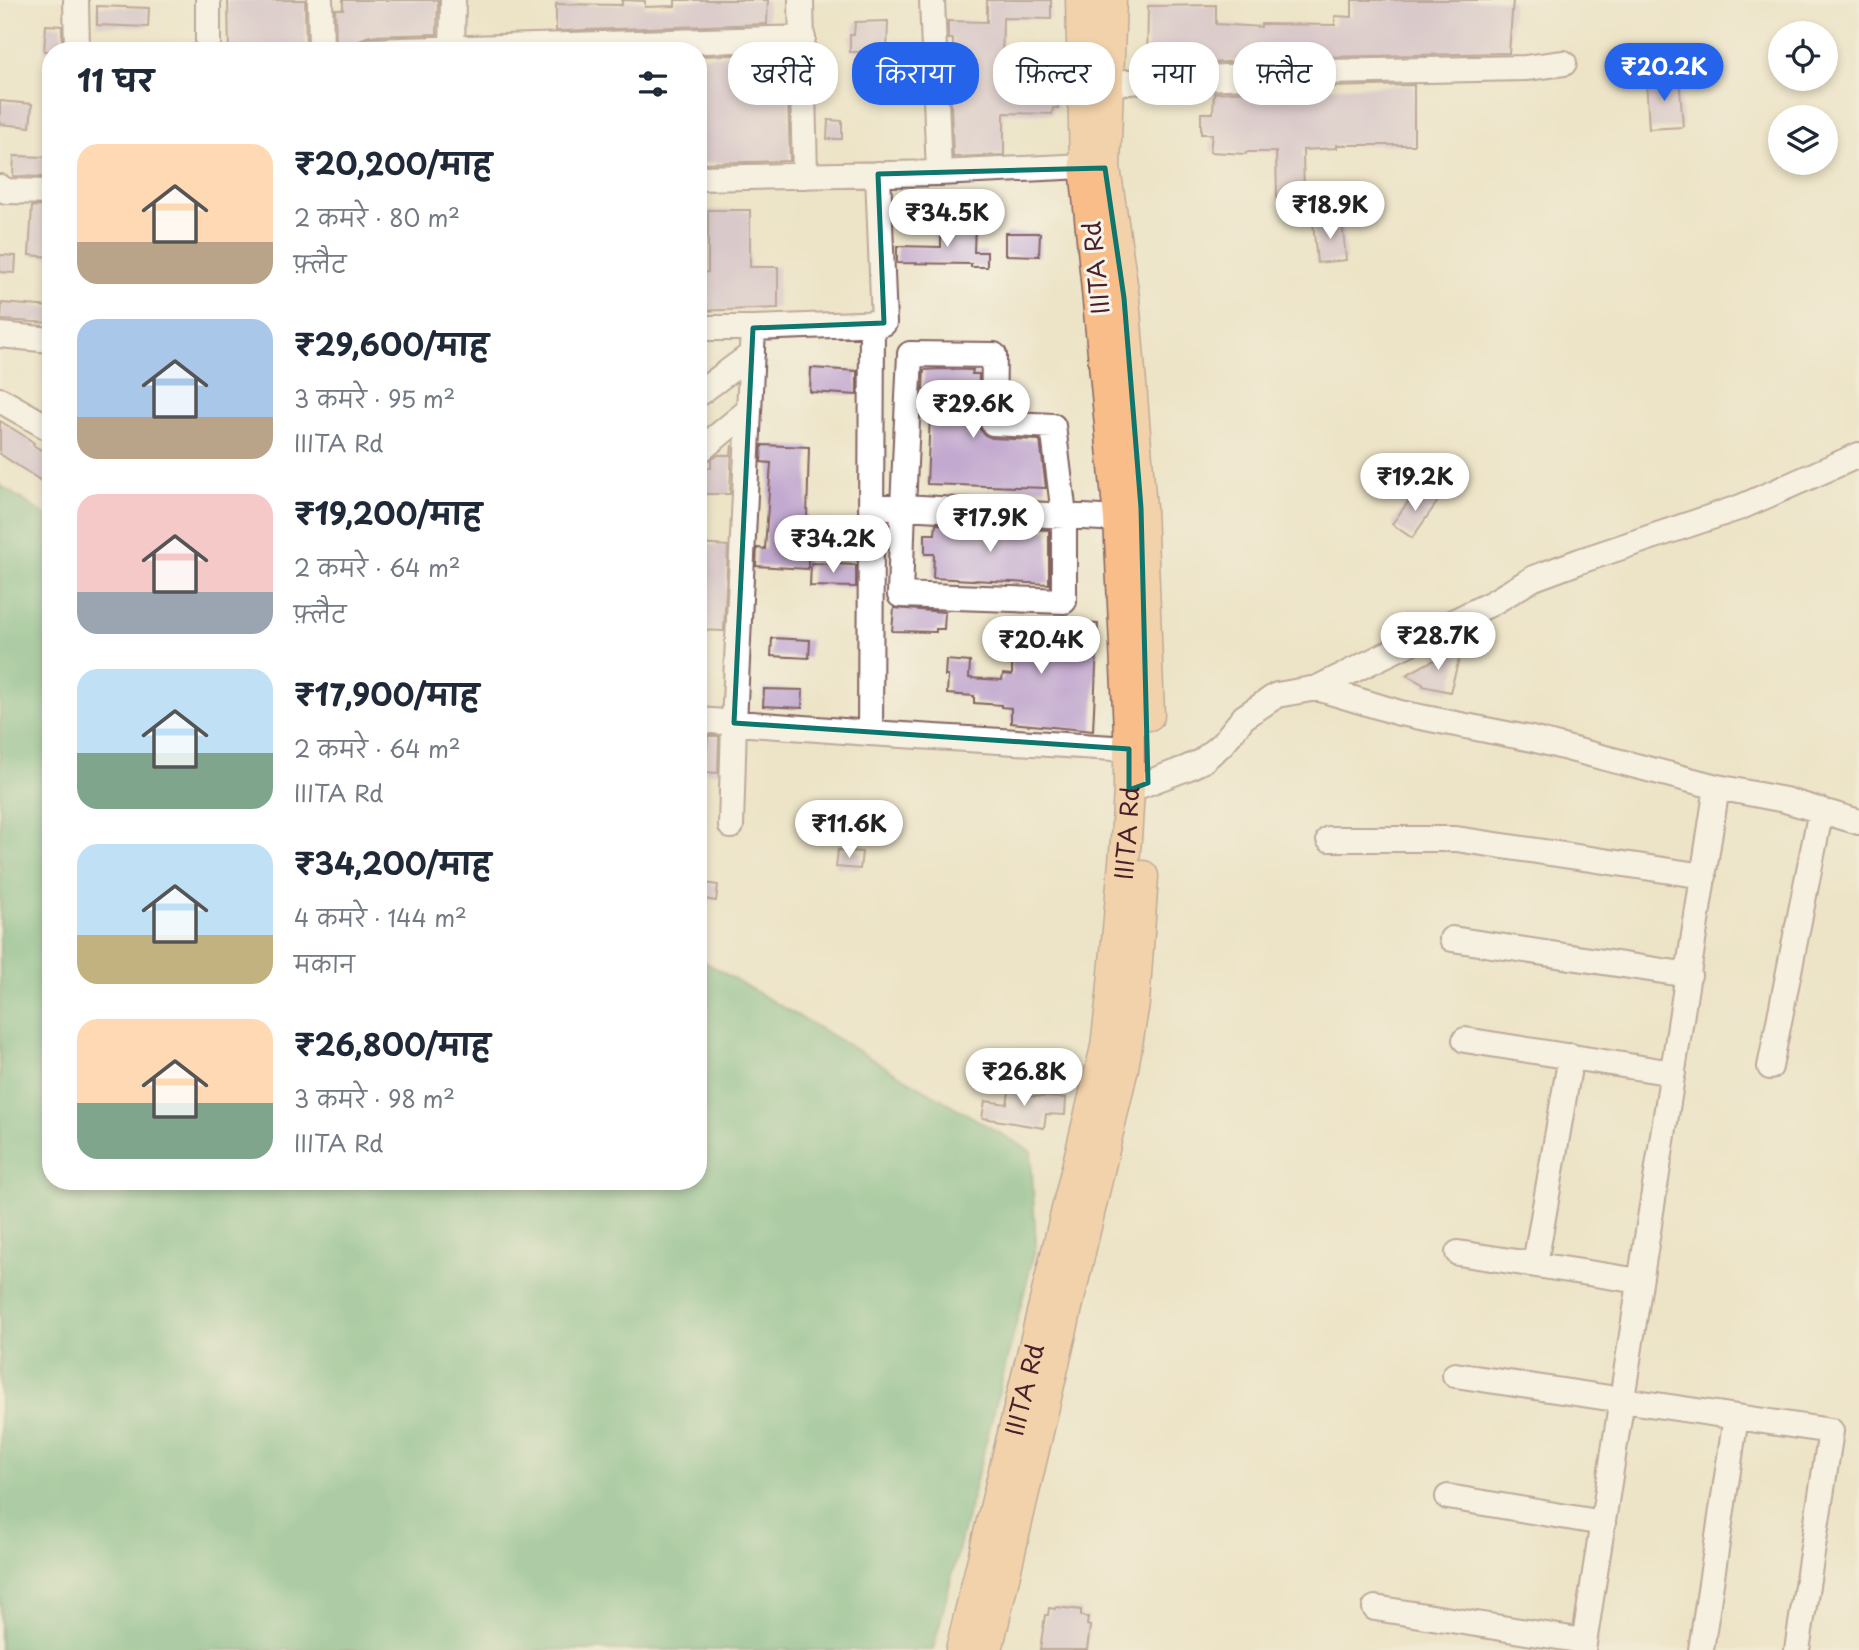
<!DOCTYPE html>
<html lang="hi">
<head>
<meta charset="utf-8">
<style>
	:root { --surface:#fff; --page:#f6f6f7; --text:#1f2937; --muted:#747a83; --accent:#2563eb }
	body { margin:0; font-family:"Playpen Sans","Playpen Sans Deva",sans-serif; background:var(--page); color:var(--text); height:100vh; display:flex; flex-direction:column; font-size:26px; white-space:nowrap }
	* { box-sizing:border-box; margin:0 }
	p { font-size:23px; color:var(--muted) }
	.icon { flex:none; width:38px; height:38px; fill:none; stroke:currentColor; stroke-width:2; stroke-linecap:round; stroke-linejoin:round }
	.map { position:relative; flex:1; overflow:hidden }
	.drawer { position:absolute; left:42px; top:42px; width:665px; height:1148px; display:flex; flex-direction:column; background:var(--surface); border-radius:28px; box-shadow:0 4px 10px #0003 }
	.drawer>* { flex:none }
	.guide { position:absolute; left:728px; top:42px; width:665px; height:63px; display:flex; gap:14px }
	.controls { position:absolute; left:1768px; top:21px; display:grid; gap:14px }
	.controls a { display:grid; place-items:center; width:70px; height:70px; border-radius:50%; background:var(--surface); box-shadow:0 4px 10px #0003; font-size:35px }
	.price { position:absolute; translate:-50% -60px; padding:0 16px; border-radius:24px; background:#fff; color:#222; font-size:23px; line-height:46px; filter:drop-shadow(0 2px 4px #0008) }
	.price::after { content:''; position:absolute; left:50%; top:42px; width:21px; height:16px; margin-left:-10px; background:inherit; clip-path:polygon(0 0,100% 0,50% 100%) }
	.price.on { background:var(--accent); color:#fff }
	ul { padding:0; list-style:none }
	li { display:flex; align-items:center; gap:21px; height:175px; padding:0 35px }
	li span { display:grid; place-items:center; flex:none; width:196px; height:140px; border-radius:21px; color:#555 }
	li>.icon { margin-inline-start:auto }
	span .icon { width:84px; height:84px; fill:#fffc; stroke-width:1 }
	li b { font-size:30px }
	h2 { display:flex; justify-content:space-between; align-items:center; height:84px; padding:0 35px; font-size:30px }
	.tag { padding:0 24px; border-radius:28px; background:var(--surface); box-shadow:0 4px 10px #0003; font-size:24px; line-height:63px }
	.tag.on { background:var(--accent); color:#fff }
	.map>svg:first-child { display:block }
	.forest { fill:#60b07b; stroke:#556853; stroke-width:2 }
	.building { fill:#c2a9cf }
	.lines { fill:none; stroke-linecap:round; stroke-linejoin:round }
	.minor-casing { stroke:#836462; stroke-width:28 }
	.major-casing { stroke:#836462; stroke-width:33 }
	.minor { stroke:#fff; stroke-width:24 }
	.major { stroke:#f8bd88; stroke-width:30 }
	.marked { fill:none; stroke:#0f766e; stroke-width:5; stroke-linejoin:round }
	.labels { text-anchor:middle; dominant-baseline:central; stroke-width:6; stroke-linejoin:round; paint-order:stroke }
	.street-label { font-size:24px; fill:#4a1f2b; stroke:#f7f3e8 }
</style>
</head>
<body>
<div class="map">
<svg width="1859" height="1650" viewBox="0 0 1859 1650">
	<rect width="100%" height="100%" fill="#f7f3e8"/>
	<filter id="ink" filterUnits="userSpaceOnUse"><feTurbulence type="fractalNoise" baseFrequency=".0143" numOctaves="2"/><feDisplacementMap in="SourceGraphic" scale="14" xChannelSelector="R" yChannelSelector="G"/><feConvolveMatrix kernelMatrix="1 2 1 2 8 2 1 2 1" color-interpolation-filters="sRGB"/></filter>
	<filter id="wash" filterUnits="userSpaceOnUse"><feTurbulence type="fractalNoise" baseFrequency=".00686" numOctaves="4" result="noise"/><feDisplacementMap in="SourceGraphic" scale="28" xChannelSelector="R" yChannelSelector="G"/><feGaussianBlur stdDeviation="1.57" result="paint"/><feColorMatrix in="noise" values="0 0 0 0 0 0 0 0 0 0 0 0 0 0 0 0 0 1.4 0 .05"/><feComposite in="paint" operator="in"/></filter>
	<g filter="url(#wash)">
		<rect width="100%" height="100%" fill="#ede4c7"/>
		<!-- forest -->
		<path class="forest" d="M0 485 51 519V1181H698V958L1031 1151 1036 1246 933 1650H0Z"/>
		<g id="blocks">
			<!-- building -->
			<path class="building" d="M228 0H305L306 50 229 51Z
				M343 0H438L437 34 369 36 361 39 355 48 336 47 335 9H343Z
				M622 0 645 1V7L675 6V0H768L767 24 556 31V4L622 5Z
				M987 0H1051V19L1003 18 1002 64 1065 65V100H1058V108H1053L1052 114 1004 113V155L953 157 950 81V70H953V39H948V21L987 22Z
				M1352 0H1513L1509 53 1326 57 1147 66 1148 6 1216 5V24L1261 27V24L1335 25V16L1352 17Z
				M97 6 149 8 148 27 97 25Z
				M888 21 887 52H850V35H854L855 22Z
				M46 25 62 26V51H44Z
				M767 54V58L787 57 790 161 698 163V56Z
				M1679 76 1683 127 1649 129 1646 78Z
				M1414 85V145H1337V148L1303 150 1304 201H1277L1276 152H1246V154L1210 152 1212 134H1201V113H1213L1214 93 1327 87Z
				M0 101 32 104 30 127 0 124Z
				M828 120 842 121V139H827Z
				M14 156 47 157 46 177 13 176Z
				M32 206 51 207V257L29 255Z
				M708 210H750V267H778V308L698 311V273L708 272Z
				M1342 219 1346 260 1317 263 1313 222Z
				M941 225H975L974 252H987V267H971V264L897 263V246L941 247Z
				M1005 233H1040L1039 256 1005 255Z
				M0 255 16 256 15 273 0 272Z
				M2 303 51 307V323L1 320Z
				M811 368 857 371V395L810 392Z
				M939 369 973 370 972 374H979L978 423 980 429 985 435 992 438 1040 440 1046 488 927 484 931 391 923 390 924 370Z
				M0 421 26 437 34 443 33 445 51 456V476L46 484 0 454Z
				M732 445 730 494H698V468H711V460L718 455H731Z
				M762 445 809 447 807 517H809L806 552H808V569L756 566 757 548 765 549 771 463 761 462Z
				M1419 487 1438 501 1412 538 1392 524Z
				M936 524 1049 530V584L933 578 934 554H925V534H935Z
				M698 544 728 546 724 631 698 630Z
				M811 563 856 565V587L810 586Z
				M894 608 945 612 944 629H936V632L892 631Z
				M1012 620 1098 624 1093 731 1011 723V708L1001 707V705L974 703V696L947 694 948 676H945L946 660 970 662 969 678 1002 680 1003 674 1012 675Z
				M772 638 810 640 809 658 771 656Z
				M1462 648 1450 692 1423 686V684L1406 675 1428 663Z
				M764 689 803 690 802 708 763 706Z
				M708 736H719L718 773 705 772Z
				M838 850 862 852 860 869 836 867Z
				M698 882 718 885 716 901 698 898Z
				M1010 1086 1030 1089 1028 1096 1066 1098 1065 1115 1046 1114 1044 1128 982 1118 985 1101 1007 1104Z
				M1056 1607 1081 1610V1616L1088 1617 1087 1625 1090 1626 1087 1650H1040L1045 1615H1048L1049 1608 1055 1609Z"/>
		</g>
	</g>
	<g filter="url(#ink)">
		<use href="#blocks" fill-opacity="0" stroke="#836462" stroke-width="2"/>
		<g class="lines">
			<defs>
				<path id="minor" d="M76 0 77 51
					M208 0V51
					M320 0 321 51
					M801 0 805 176
					M932 0 939 173
					M369 51 803 38
					M452 51 453 0
					M1109 83 1326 72 1526 68 1564 63
					M698 178 939 173 1085 166 1103 168
					M0 187 6 191 51 192
					M698 328H753L884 323 878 174
					M0 335 51 340
					M698 394 752 354
					M0 400 51 429
					M698 452 749 410
					M871 507H903L910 354 994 355 993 423 1053 426 1064 515V601L900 595 903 507 1119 519
					M1317 688 1492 603 1534 578 1580 561 1741 507 1859 455
					M698 720 870 733 1129 749
					M870 733 872 323
					M1129 790 1187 768 1202 761 1222 744 1244 717 1277 695 1317 688 1400 713 1532 739 1717 787 1785 800 1859 822
					M731 826 734 723 753 328
					M1329 839H1456L1704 876
					M1452 939 1689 975
					M1465 1040 1673 1073
					M1770 1067 1821 810
					M1458 1253 1640 1281
					M1535 1264 1571 1056
					M1455 1375 1831 1431 1797 1650
					M1448 1497 1603 1523
					M1375 1608 1584 1641
					M1583 1650 1717 787
					M1701 1650 1736 1417"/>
				<g id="major">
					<path d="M1111 0 1105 168 1124 298 1141 508 1149 715"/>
					<path id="s1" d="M961 1650 1106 1047 1112 996 1126 840 1129 790V731L1119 519 1085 166 1081 0"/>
					<path d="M987 1650 1123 1068 1134 1003 1143 876"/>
				</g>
			</defs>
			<!-- minor casing -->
			<use href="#minor" class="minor-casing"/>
			<!-- major casing -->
			<use href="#major" class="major-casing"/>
			<!-- minor -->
			<use href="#minor" class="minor"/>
			<!-- major -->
			<use href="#major" class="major"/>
		</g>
	</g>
	<!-- marked area -->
	<path d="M0 0H1859V1650H0ZM1105 168 1124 298 1141 508 1148 783 1129 790V749L734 723 753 328 884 323 878 174Z" fill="#ede4c7" fill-opacity=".55" fill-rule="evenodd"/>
	<path class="marked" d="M1105 168 1124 298 1141 508 1148 783 1129 790V749L734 723 753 328 884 323 878 174Z"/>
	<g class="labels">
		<!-- street labels -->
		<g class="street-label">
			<text transform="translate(1095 268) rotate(-96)">IIITA Rd</text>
			<text stroke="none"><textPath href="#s1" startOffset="835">IIITA Rd</textPath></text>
			<text stroke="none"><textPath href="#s1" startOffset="268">IIITA Rd</textPath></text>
		</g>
	</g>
</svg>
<div class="controls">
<a><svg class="icon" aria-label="locate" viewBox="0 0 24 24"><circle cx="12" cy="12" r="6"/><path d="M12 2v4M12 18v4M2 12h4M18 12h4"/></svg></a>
<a><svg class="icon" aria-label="layers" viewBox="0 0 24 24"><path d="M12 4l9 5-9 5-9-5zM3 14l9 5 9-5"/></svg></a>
</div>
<b class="price on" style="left:1664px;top:103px">₹20.2K</b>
<b class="price" style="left:1330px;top:241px">₹18.9K</b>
<b class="price" style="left:947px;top:249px">₹34.5K</b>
<b class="price" style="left:973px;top:440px">₹29.6K</b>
<b class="price" style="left:1415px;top:513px">₹19.2K</b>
<b class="price" style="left:990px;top:554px">₹17.9K</b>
<b class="price" style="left:833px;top:575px">₹34.2K</b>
<b class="price" style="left:1438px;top:672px">₹28.7K</b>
<b class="price" style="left:1041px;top:676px">₹20.4K</b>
<b class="price" style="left:849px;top:860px">₹11.6K</b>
<b class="price" style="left:1024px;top:1108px">₹26.8K</b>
<div class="guide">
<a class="tag">खरीदें</a>
<a class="tag on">किराया</a>
<a class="tag">फ़िल्टर</a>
<a class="tag">नया</a>
<a class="tag">फ़्लैट</a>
</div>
<section class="drawer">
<h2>11 घर<svg class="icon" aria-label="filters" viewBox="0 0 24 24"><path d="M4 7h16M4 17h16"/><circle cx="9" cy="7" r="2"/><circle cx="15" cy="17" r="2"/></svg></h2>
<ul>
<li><span style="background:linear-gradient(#ffd9b3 70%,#b9a48a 0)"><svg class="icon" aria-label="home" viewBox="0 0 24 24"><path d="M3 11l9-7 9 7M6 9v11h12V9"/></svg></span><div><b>₹20,200/माह</b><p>2 कमरे · 80 m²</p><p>फ़्लैट</p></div></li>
<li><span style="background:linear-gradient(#a9c7e8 70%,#b9a48a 0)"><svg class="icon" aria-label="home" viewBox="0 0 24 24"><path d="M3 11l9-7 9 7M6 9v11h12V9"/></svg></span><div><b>₹29,600/माह</b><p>3 कमरे · 95 m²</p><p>IIITA Rd</p></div></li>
<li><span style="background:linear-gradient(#f6c9c9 70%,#9aa5b1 0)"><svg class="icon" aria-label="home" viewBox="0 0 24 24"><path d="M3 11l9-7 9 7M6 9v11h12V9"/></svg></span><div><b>₹19,200/माह</b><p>2 कमरे · 64 m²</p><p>फ़्लैट</p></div></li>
<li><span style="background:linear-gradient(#bfe0f5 60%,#7fa58c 0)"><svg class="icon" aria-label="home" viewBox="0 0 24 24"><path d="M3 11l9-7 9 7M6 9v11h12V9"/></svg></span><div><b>₹17,900/माह</b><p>2 कमरे · 64 m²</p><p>IIITA Rd</p></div></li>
<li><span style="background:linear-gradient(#bfe0f5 65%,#c2b280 0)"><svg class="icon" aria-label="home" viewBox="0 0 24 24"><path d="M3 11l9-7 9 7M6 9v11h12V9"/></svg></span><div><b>₹34,200/माह</b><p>4 कमरे · 144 m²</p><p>मकान</p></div></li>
<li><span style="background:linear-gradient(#ffd9b3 60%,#7fa58c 0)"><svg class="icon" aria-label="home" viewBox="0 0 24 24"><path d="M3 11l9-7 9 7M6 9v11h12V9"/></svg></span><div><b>₹26,800/माह</b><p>3 कमरे · 98 m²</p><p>IIITA Rd</p></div></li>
</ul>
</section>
</div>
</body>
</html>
